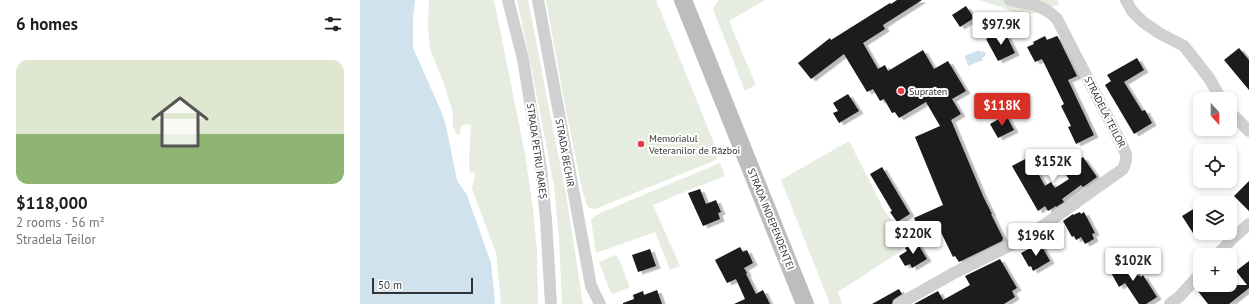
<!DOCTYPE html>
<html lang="en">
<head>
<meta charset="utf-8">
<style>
	:root { --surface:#fff; --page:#f2f2f2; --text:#202124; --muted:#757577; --accent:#d93025 }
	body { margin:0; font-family:"PT Sans",sans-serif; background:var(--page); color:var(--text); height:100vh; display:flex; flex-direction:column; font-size:15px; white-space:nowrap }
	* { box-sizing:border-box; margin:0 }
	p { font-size:13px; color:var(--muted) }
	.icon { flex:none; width:22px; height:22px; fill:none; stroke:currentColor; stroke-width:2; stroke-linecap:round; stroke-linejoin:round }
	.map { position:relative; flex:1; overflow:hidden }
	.side { display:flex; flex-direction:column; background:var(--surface); width:360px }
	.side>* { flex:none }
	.needle { width:26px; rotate:159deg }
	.buttons { position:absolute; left:833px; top:92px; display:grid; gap:8px }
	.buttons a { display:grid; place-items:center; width:44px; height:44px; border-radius:8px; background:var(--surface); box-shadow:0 2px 6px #0003; font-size:20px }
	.scale { position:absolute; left:12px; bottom:10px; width:101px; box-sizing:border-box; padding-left:4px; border:2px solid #333; border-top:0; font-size:11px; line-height:14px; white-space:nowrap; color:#333; -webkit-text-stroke:3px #fff; paint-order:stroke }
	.price { position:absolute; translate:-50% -34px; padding:0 9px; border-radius:4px; background:#fff; color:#222; font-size:13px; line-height:26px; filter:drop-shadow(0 1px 2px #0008) }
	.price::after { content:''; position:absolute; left:50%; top:24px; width:12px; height:9px; margin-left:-6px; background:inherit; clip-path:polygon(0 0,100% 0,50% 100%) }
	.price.active { background:var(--accent); color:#fff }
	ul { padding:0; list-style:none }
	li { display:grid; align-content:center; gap:8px; height:212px; padding:0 16px }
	li span { display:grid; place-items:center; height:124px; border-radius:12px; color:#555 }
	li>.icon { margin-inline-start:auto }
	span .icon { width:72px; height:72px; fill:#fffc; stroke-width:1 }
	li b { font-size:17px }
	h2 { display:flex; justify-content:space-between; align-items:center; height:48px; padding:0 16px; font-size:17px }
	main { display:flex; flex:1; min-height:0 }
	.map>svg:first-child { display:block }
	.green { fill:#e6ecdf }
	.water { fill:#cfe2ee }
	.building { fill:#1a1a1a; filter:url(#shadow) }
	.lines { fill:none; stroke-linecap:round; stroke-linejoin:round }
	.minor { stroke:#d0d0d0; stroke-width:12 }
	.secondary { stroke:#bdbdbd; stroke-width:18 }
	.poi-dot { fill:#e63946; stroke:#fff; stroke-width:1.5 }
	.labels { text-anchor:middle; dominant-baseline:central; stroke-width:4; stroke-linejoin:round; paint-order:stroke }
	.poi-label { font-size:10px; fill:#333; stroke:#fff; text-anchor:start }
	.street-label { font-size:10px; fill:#333; stroke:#fff }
</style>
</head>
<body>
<main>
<section class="side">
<h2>6 homes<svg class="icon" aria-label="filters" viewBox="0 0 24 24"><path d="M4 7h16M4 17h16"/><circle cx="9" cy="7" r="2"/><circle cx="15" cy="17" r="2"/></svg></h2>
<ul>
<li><span style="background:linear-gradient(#dfe7d0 60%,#8fb573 0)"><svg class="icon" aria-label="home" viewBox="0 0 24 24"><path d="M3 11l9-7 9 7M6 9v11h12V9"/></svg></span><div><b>$118,000</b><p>2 rooms · 56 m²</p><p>Stradela Teilor</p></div></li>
</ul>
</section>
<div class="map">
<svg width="889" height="304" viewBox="0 0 889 304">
	<defs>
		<filter id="shadow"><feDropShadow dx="4.5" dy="2.5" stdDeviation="0" flood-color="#0004"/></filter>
	</defs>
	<rect width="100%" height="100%" fill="#fff"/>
	<!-- green -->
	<path class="green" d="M69 0H134L165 154 173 209 177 251 178 304H141L136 253 112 189 115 175 114 172 110 173 109 160 111 126 107 124 101 126 100 134 97 135 93 127V113L84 84 70 49 68 26Z
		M157 0H168L207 200 223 304H202L199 239 194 186 172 71Z
		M186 0H296L354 143 358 156 356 160 235 209 230 208 227 206 222 189 206 111Z
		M358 0H405L369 21 396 85 385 91 353 9Z
		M618 0H697L699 4 675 13 661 16 642 7Z
		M489 141 523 208 546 243 541 251 478 292 482 304H470L421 180Z
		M360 163 365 176 324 192 293 205 320 266 310 270 295 232 236 253 231 219 240 213Z
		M254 255 258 257 270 287 254 294 251 293 239 262Z"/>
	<!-- water -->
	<path class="water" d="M0 0H55L53 17V48L82 113 86 126 97 180 107 195 131 263 135 302 134 304H0Z
		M619 50 620 52 623 51 626 53 625 56 622 58 623 60 608 66 605 56Z"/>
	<!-- building -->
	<path class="building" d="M537 0H562L523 25 525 29 503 43 518 69 525 65 528 71 563 50 574 69 588 61 606 91 592 99 601 114 591 120 623 196 632 214H631L643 238 642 241 599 262 595 256 593 257 577 224 560 231 554 218 583 205 555 137 580 126 566 102 539 118 535 112 532 113 524 99 520 101 513 89 507 92 484 54 451 79 438 63 470 38 471 40 530 3 531 4Z
		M606 6 614 18 600 27 592 15Z
		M644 30 655 53 638 61 626 39Z
		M685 36 687 40 697 36 698 37 717 76 708 80 734 135 716 144 708 127 711 126 701 106 704 104 682 59 675 62 667 47 674 44 673 42Z
		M879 48 889 60V90L864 60Z
		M777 58 784 70 764 82 782 111 785 110 792 123 774 134 745 85 751 81 747 75Z
		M488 94 499 111 479 123 473 113 478 111 473 103Z
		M646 115 654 130 638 138 630 124Z
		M669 157 685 186 691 182 695 188 709 179 703 171 723 157 737 177 723 187 721 185 702 199 704 202 696 207V206L688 211 685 206 678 211 652 166Z
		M522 167 550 214 537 222 530 212 532 211 510 174Z
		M889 181V211L874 196Z
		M340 189 346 204 356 200 361 212 358 213 360 219 343 226 328 193Z
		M840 205V229L833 233 822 216Z
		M720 212 721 214 724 212 735 233 732 234 734 239 725 244 721 237 716 240 714 236 712 237 703 221 713 214V215Z
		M556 241 567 259 552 268 550 264 545 266 539 256 547 251 545 248Z
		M680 243 690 261 673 271 671 266 669 267 661 253Z
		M380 247 383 252 387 250 393 263 384 268 387 273 386 274 396 294 403 290 410 304H374L385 299 376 279 367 283 355 260Z
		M290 249 296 266 278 272 272 255Z
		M768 258 778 276 779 275 781 277 783 275 797 297 786 304H779L765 283 759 287 749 269Z
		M640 259 657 288 652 291 655 297 644 304H554L578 291 583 300 610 285 605 276Z
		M889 261V288L869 304H848L837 290 843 285H887L876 271Z
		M539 289 542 294 533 300 532 304H512Z
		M297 290 302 304H263V303L274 299 273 295 283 291 284 295Z"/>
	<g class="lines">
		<!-- minor -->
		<path class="minor" d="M148 0 163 59 181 169 186 220 191 304
			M178 0 231 286 240 304
			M766 0 772 11 783 22 799 33 824 46 849 78 861 99
			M870 112 889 131
			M857 255 874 237 889 224
			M539 304 594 273 657 242 687 223 763 169 766 161V154L762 145 697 19C682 4 669 4 650 0
			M810 304 820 296 840 274"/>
		<!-- secondary -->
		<path class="secondary" d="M323 0 445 304"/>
	</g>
	<!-- markers -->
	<g class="poi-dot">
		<circle cx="541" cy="91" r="4"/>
		<circle cx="281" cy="144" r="4"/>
	</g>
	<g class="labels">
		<!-- poi labels -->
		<g class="poi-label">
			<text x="549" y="91">Supraten</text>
			<text x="289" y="138">Memorialul<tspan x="289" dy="12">Veteranilor de Război</tspan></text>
		</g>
		<!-- street labels -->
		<g class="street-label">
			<text transform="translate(745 112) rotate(63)">STRADELA TEILOR</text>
			<text transform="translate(177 151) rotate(82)">STRADA PETRU RAREȘ</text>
			<text transform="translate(205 153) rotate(80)">STRADA BECHIR</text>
			<text transform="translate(411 219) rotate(68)">STRADA INDEPENDENȚEI</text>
		</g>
	</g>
</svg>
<div class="buttons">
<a><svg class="needle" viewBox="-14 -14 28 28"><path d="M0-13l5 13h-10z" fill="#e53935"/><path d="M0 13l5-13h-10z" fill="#757577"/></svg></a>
<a><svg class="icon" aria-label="locate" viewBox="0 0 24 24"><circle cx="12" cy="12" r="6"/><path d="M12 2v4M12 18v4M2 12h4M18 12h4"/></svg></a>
<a><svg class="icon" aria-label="layers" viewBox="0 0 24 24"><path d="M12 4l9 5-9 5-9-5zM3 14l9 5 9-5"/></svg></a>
<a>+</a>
</div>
<div class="scale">50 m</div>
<b class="price" style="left:641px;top:46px">$97.9K</b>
<b class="price active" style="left:642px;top:127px">$118K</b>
<b class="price" style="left:693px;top:183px">$152K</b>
<b class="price" style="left:553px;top:255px">$220K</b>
<b class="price" style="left:676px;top:257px">$196K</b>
<b class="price" style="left:773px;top:282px">$102K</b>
</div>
</main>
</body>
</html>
